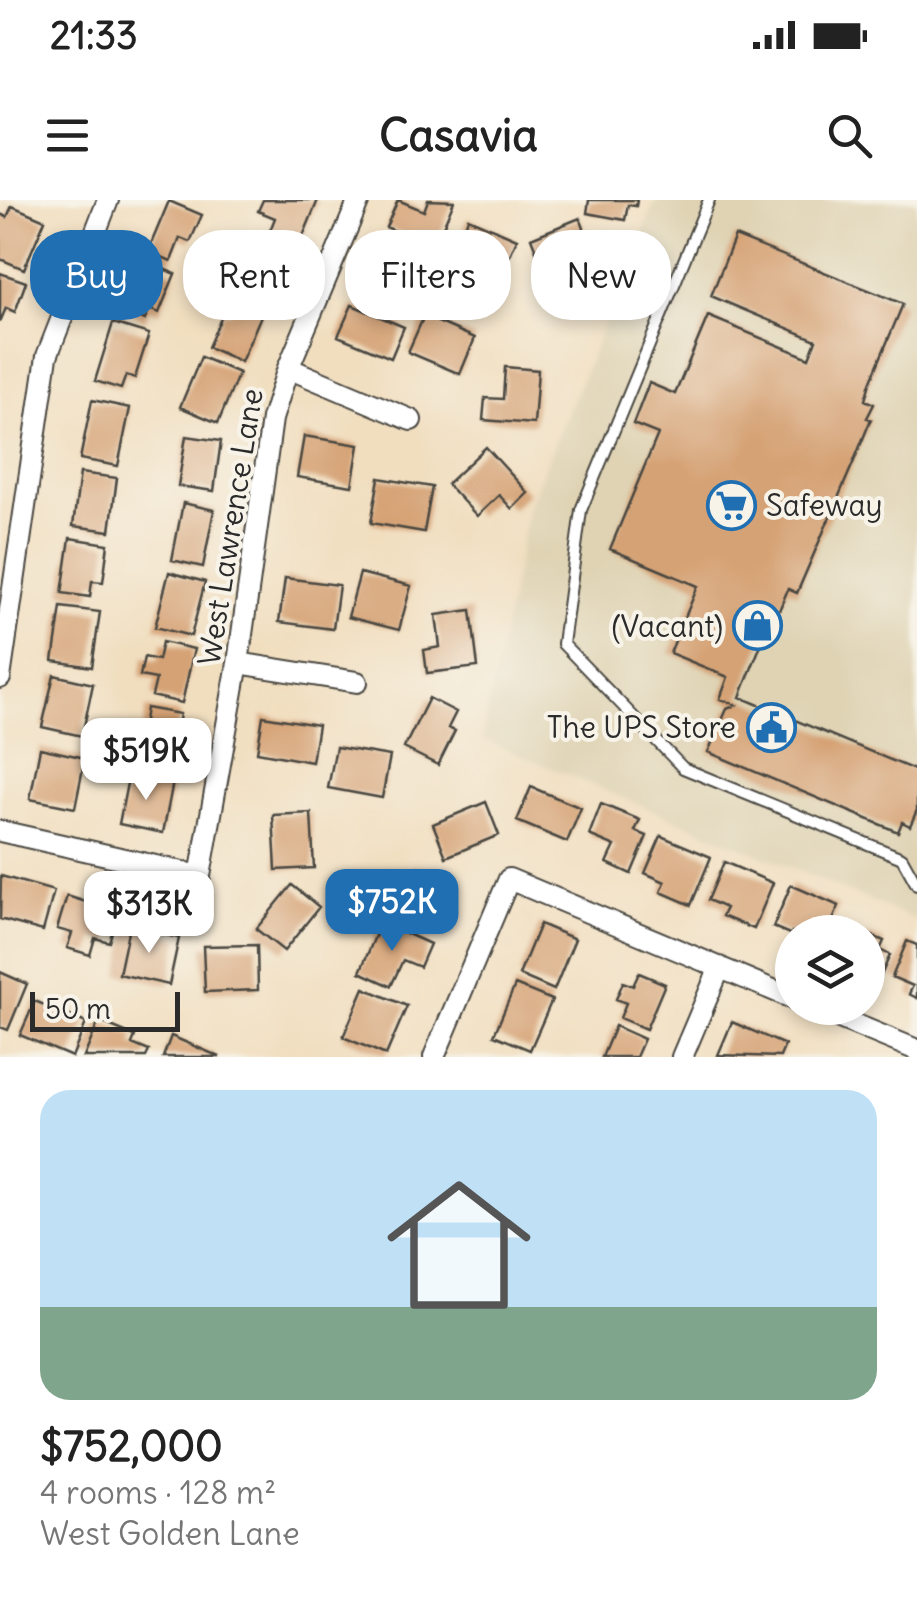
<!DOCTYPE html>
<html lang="en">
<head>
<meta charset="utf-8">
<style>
	:root { --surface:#fff; --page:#f6f6f6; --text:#222; --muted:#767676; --line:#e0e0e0; --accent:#1f6fb2 }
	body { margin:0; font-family:Delius,sans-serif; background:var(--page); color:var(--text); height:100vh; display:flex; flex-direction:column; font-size:38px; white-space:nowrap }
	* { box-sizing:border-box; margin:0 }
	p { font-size:32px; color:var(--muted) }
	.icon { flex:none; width:55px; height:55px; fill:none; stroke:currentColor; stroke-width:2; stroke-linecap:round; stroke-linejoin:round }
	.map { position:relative; height:857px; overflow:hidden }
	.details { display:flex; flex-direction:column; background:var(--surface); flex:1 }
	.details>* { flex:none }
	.guide { position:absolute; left:30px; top:30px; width:858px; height:90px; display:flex; gap:20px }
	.controls { position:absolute; left:775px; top:715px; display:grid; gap:20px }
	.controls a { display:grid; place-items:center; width:110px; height:110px; border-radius:50%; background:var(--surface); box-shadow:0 5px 15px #0003; font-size:50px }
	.scale { position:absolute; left:30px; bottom:25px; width:150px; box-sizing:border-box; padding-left:10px; border:5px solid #2b2b2b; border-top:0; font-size:28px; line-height:35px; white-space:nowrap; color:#2b2b2b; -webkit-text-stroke:8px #f7f3e8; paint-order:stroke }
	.price { position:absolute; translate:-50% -85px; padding:0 22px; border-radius:20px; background:#fff; color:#222; font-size:32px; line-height:65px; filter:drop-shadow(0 2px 5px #0008) }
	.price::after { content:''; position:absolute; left:50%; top:60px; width:30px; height:22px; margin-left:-15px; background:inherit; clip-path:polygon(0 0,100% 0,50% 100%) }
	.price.current { background:var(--accent); color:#fff }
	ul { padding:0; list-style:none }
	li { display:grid; align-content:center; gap:20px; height:530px; padding:0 40px }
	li+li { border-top:2px solid var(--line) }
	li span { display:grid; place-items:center; height:310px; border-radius:30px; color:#555 }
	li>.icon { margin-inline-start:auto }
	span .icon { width:180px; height:180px; fill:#fffc; stroke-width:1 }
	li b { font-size:42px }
	.pill { padding:0 35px; border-radius:40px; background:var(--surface); box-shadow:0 5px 15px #0003; font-size:35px; line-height:90px }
	.pill.current { background:var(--accent); color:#fff }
	.status { display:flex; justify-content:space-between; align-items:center; height:70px; padding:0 50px; background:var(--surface); direction:ltr }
	.status svg { height:28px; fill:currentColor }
	header { display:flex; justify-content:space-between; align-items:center; height:130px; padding:0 40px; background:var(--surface); font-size:45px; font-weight:700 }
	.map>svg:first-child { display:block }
	.built { fill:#dfd3b4 }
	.building { fill:#d5a274 }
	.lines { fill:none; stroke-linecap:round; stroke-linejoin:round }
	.lane-casing { stroke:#494641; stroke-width:14 }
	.street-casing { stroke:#494641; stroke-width:24 }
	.lane { stroke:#fff; stroke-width:10 }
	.street { stroke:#fff; stroke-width:20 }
	.labels { text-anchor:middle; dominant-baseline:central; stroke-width:8; stroke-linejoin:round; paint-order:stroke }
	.poi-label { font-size:30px; fill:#2b2b2b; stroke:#f7f3e8; text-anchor:end }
	.street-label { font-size:30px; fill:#2b2b2b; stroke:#f7f3e8 }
</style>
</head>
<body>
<div class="status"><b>21:33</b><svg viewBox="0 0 49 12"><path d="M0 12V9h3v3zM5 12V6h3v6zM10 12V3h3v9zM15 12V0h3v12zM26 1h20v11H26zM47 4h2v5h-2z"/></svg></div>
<header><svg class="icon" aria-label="menu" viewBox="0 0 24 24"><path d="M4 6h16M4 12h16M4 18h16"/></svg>Casavia<svg class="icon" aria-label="search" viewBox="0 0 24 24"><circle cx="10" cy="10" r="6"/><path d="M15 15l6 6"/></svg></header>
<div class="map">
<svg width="917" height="857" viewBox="0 0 917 857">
	<rect width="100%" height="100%" fill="#f7f3e8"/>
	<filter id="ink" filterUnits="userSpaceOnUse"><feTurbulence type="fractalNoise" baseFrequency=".01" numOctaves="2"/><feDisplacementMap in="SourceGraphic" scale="20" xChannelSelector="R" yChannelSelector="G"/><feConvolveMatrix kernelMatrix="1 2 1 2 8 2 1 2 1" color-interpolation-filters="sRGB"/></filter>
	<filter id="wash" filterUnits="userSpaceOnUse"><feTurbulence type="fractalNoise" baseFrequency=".0048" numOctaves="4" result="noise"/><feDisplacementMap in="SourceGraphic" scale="40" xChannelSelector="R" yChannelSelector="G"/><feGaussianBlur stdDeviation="2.25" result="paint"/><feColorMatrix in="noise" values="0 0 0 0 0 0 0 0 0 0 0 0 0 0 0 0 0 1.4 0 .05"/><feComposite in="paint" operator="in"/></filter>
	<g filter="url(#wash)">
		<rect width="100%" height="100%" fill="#f1debf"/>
		<!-- built -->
		<path class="built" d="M656 0H917V720L482 539 529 305Z"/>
		<g id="blocks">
			<!-- building -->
			<path class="building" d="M263 0H318L299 46 269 33 275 18 258 11Z
				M398 0 424 11 428 0 454 1 434 48 386 27Z
				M589 0H637L636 6 628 5 625 20 587 13Z
				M169 1 202 15 190 42 180 38 171 61 148 51Z
				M12 6 45 20 24 69 0 59V14L7 17Z
				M468 18 517 39 501 76 453 56Z
				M580 18 596 59 547 79 531 38Z
				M735 36 903 104 870 183 865 200 874 204 867 218 871 219 854 261 797 393 788 389 776 418 772 417 740 497 917 571V610L910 626 902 622 898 632 708 552 727 509 736 505 720 499 728 477 670 453 698 386 610 349 658 234 633 224 649 183 675 194 708 116 809 158 816 140 711 96Z
				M255 38 291 53 270 104 233 89Z
				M139 58 175 74 159 113 149 109 145 120 118 108Z
				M0 73 26 82 15 112 6 108 0 122Z
				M236 99 263 111 241 162 208 147 224 111 230 113Z
				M352 105 404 127 391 158 338 136Z
				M424 116 475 138 460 174 408 152Z
				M113 123 149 134 135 178 126 175 121 189 95 181Z
				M201 157 239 173 218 223 180 207Z
				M505 167 538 170 534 224 483 220 485 198 503 199Z
				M92 200 130 208 118 266 80 259Z
				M186 236 221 241 214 291 178 286Z
				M304 236 359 245 352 286 297 277Z
				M486 247 528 293 512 309 499 295 477 316 447 284Z
				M80 273 117 278 110 331 73 326Z
				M379 278 432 287 424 332 371 323Z
				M183 303 214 310 203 367 172 360Z
				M70 338 108 344 103 382 92 381 90 397 62 393Z
				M169 372 205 382 191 436 155 427Z
				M360 373 411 386 399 430 348 417Z
				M285 378 339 385 333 429 279 422Z
				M61 407 100 412 92 467 53 461Z
				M471 410 478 467 427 473 424 450 440 447 436 415Z
				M162 442 194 449 182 503 152 496 156 479 140 476 144 457 158 460Z
				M54 475 93 484 82 536 42 527Z
				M429 498 456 512 448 528 455 531 438 565 404 548Z
				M146 508 180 514 171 567 143 562 146 547 140 546Z
				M263 516 318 525 312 562 257 552Z
				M336 547 390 556 382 598 328 588Z
				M40 548 85 558 75 608 30 599Z
				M129 573 173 582 163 633 119 624Z
				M531 587 581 608 567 642 517 621Z
				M486 602 499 635 446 657 433 624Z
				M601 604 640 620 635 631 647 636 631 674 607 663 615 646 589 635Z
				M311 613 314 668 276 670 273 615Z
				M661 636 711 657 691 705 661 692 665 682 645 673Z
				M724 662 773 683 754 729 722 716 726 708 708 700Z
				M418 667 456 683 442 716 437 714 431 728 398 714Z
				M1 676 54 691 43 731 0 719Z
				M292 685 319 707 284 751 256 729Z
				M791 685 839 706 828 732H792V746L788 744 792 735 773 727Z
				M67 696 118 712 109 742 95 738 90 755 67 748 72 733 57 729Z
				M381 722 430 744 420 767 403 760 391 786 360 772Z
				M540 724 575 739 554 790 519 775Z
				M129 727 179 738 169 785 119 774Z
				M868 734 884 741 880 750 890 755 879 780 868 775Z
				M907 741 917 745V798L909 794 913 786 892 777Z
				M257 745 258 790 205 792 203 746Z
				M0 772 27 784 8 830 0 827Z
				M639 773 665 784 646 829 620 818 626 803 616 799 623 782 633 786Z
				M515 785 552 800 530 850 494 835Z
				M364 788 407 806 386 855 343 837Z
				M35 801 86 823 72 857 20 835Z
				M99 821 135 836 132 844 149 851 146 857H84Z
				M732 822 785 845 780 857 718 855Z
				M615 826 644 839 636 857H602Z
				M171 836 220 857H163Z"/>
		</g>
	</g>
	<g filter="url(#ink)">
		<use href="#blocks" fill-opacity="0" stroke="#494641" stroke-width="2.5"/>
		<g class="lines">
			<defs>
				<path id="lane" d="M709 0 581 310 563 444 683 568 902 658 917 685"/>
				<path id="street" d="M288 168 411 220
					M238 463 357 482
					M0 478 47 156 108 0
					M0 631 200 676 238 463 272 219 287 171 359 0
					M815 808 917 850
					M434 857 509 679 792 798
					M682 857 720 767"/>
			</defs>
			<!-- lane casing -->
			<use href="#lane" class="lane-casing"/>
			<!-- street casing -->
			<use href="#street" class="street-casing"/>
			<!-- lane -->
			<use href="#lane" class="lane"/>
			<!-- street -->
			<use href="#street" class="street"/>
		</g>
	</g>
	<!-- icons -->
	<defs>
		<symbol id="supermarket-ring" viewBox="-11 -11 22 22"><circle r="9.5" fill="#f7f3e8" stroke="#1f6fb2" stroke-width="1.5"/><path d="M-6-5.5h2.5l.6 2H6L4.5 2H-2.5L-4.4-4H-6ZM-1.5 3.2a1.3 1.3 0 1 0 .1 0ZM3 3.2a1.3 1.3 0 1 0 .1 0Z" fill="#1f6fb2"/></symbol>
		<symbol id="shop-ring" viewBox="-11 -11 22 22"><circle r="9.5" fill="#f7f3e8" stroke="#1f6fb2" stroke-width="1.5"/><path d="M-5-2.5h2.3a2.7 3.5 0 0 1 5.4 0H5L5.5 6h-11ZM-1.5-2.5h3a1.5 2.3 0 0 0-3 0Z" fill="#1f6fb2"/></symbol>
		<symbol id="civic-ring" viewBox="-11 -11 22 22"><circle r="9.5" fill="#f7f3e8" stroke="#1f6fb2" stroke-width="1.5"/><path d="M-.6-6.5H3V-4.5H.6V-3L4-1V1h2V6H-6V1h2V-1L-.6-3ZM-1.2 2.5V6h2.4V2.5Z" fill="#1f6fb2"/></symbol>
	</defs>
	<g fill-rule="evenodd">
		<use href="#supermarket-ring" x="704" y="278" width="55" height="55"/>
		<use href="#shop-ring" x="730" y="398" width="55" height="55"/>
		<use href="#civic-ring" x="744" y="500" width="55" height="55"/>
	</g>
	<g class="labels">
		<!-- poi labels -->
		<g class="poi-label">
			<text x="766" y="305" text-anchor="start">Safeway</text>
			<text x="723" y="426">(Vacant)</text>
			<text x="736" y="527">The UPS Store</text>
		</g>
		<!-- street labels -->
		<g class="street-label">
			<text transform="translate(230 327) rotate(-81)">West Lawrence Lane</text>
		</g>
	</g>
</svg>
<div class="controls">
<a><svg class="icon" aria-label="layers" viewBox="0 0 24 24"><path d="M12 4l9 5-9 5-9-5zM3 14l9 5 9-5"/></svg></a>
</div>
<div class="scale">50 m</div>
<b class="price" style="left:146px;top:603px">$519K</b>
<b class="price current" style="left:392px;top:754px">$752K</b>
<b class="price" style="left:149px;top:756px">$313K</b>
<div class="guide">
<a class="pill current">Buy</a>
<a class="pill">Rent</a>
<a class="pill">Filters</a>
<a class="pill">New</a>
</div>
</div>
<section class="details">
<ul>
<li><span style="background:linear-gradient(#bfe0f5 70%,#7fa58c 0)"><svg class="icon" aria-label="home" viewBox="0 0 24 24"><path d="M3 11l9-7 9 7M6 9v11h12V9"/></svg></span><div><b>$752,000</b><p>4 rooms · 128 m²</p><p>West Golden Lane</p></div></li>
</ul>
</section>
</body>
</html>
